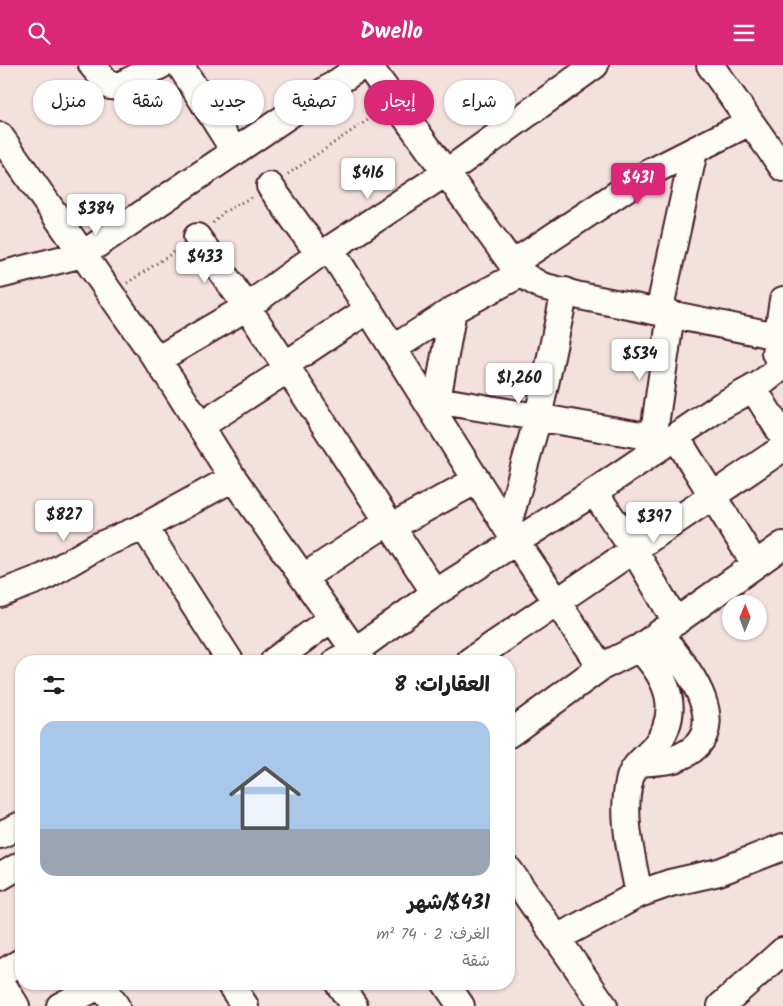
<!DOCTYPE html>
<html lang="ar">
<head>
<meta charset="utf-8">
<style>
	:root { --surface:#fff; --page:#f6f6f6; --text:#202124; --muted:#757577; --line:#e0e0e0; --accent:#db2777 }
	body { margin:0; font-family:Kalam,"Playpen Sans Arabic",sans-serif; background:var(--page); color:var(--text); direction:rtl; height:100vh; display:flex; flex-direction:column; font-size:19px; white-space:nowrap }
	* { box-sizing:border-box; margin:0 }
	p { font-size:16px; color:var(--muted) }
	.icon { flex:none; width:28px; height:28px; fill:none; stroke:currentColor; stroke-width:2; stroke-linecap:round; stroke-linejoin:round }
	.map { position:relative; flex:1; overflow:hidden; direction:ltr }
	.drawer { position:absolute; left:15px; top:590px; width:500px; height:335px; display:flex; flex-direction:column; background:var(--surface); border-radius:20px; box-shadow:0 1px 4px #0004; direction:rtl }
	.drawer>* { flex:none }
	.top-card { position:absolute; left:15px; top:15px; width:500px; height:45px; direction:rtl; display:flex; gap:10px }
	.needle { width:32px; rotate:1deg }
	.fabs { position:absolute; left:722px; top:530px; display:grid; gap:10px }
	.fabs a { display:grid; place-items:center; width:45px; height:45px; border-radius:50%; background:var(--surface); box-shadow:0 1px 4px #0004; font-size:25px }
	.price { position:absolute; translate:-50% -42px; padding:0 11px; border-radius:5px; background:#fff; color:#222; font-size:16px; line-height:32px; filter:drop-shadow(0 1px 2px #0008) }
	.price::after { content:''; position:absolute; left:50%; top:30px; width:15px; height:11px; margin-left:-8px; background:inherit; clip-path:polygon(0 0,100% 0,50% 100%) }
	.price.current { background:var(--accent); color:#fff }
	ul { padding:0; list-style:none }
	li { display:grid; align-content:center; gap:10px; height:265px; padding:0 25px }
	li+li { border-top:1px solid var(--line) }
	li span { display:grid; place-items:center; height:155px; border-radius:15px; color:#555 }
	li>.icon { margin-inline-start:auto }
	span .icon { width:90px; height:90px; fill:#fffc; stroke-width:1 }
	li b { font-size:21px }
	h2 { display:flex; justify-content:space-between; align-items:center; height:60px; padding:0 25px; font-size:21px }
	.chip { padding:0 18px; border-radius:22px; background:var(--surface); box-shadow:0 1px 4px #0004; font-size:18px; line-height:45px }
	.chip.current { background:var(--accent); color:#fff }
	header { display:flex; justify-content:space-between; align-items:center; height:65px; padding:0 25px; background:var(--accent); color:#fff; font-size:22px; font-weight:600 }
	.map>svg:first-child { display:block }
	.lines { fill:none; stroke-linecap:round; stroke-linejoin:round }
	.minor-casing { stroke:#4a1f2b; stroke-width:30 }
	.path { stroke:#4a1f2b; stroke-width:3; stroke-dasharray:1 4; stroke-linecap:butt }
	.minor { stroke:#fdfcf7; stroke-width:26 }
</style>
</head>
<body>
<header><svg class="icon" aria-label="menu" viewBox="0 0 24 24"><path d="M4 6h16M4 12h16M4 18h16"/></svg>Dwello<svg class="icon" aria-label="search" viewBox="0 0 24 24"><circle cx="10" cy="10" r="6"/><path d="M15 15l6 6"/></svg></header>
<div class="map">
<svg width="783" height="941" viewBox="0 0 783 941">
	<rect width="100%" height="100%" fill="#f3e1dd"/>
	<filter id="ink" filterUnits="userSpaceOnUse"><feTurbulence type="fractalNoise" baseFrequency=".02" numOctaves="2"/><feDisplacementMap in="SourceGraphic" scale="10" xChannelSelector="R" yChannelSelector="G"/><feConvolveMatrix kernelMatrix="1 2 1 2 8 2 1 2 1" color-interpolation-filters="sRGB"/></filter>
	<g filter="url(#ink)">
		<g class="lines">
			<defs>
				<path id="minor" d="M92 0 110 21 117 22 161 0
					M180 0 235 87
					M368 0 512 199 526 212 542 221 580 231 777 271
					M710 0 783 103
					M0 71 171 315 233 413 362 596
					M270 121 319 189
					M197 172 247 242 435 528
					M330 184 507 463 601 602
					M512 199 649 108 750 57
					M0 210 83 189 363 0
					M659 247 694 86
					M394 283 453 245 522 208
					M775 288 783 235
					M157 295 247 242 319 189 330 184 447 107 595 0
					M285 300 369 244
					M753 323 783 371
					M425 333 653 372
					M437 335 453 245
					M202 360 288 304
					M676 372 755 499
					M651 388 671 249
					M594 427 634 485 676 557
					M144 462 230 596
					M391 462 477 415
					M507 463 538 352 565 226
					M304 512 388 457
					M0 529 44 512 98 481 144 462 233 413
					M639 583C668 613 683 646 654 683 646 692 633 701 630 713 620 750 632 792 639 829
					M274 596 332 553
					M336 596 355 586 435 528 594 427 721 341 759 320 783 301
					M470 596 783 383
					M509 669 601 602 639 583 783 480
					M639 698C650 697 663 697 674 694 742 670 687 601 659 569
					M0 770 21 760
					M509 805 604 941
					M0 812 21 800
					M557 873 639 829 670 818 719 807 783 782
					M0 909 21 897
					M0 915 16 941
					M100 919 116 941
					M230 919 245 941
					M339 919 354 941
					M446 919 461 941
					M60 941 101 920
					M721 941 783 886"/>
			</defs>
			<!-- minor casing -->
			<use href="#minor" class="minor-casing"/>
			<!-- path -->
			<path class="path" d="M288 109 378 48
				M213 158 224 147 253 131
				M127 218 180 183"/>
			<!-- minor -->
			<use href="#minor" class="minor"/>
		</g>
	</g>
</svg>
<div class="fabs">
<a><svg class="needle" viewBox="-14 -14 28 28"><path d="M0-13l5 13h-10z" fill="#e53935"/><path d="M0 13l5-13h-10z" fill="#757577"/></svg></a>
</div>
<b class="price" style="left:368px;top:135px">$416</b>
<b class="price current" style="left:638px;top:140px">$431</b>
<b class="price" style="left:96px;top:171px">$384</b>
<b class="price" style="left:205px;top:219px">$433</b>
<b class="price" style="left:640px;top:316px">$534</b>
<b class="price" style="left:519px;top:340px">$1,260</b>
<b class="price" style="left:64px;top:477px">$827</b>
<b class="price" style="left:654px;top:479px">$397</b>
<div class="top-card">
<a class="chip">شراء</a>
<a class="chip current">إيجار</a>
<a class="chip">تصفية</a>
<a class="chip">جديد</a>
<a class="chip">شقة</a>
<a class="chip">منزل</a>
</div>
<section class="drawer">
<h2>العقارات: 8<svg class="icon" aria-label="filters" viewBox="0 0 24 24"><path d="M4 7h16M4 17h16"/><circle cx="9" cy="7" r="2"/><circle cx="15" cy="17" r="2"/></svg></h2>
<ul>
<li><span style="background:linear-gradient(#a9c7e8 70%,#9aa5b1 0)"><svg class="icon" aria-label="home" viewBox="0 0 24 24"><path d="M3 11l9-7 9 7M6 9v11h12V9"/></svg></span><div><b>$431/شهر</b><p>الغرف: 2 · 74 m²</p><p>شقة</p></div></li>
</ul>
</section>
</div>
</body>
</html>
